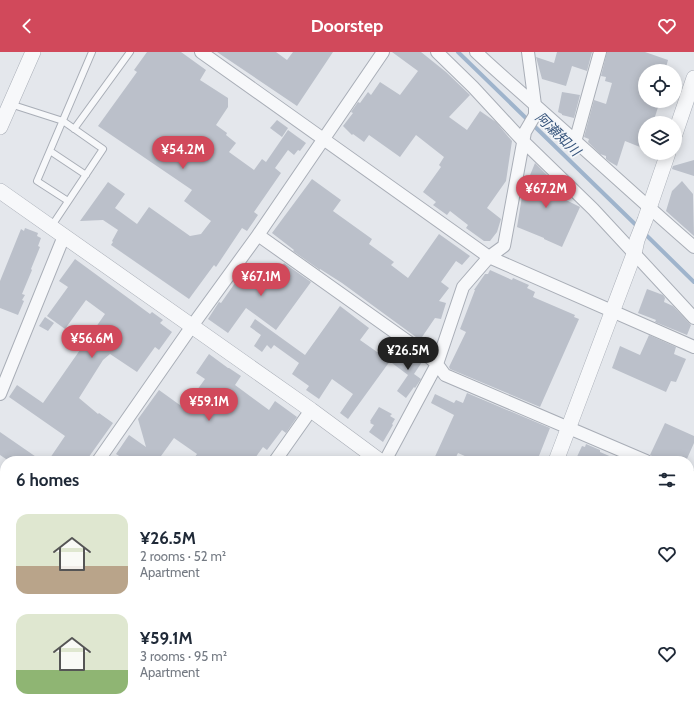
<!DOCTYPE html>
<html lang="en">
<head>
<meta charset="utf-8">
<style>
	:root { --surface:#fff; --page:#f2f2f3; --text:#1f2937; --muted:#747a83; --accent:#d1495b }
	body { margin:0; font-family:Cabin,"Noto Sans JP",sans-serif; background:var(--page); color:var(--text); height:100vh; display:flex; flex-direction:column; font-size:15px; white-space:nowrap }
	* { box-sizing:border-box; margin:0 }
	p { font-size:13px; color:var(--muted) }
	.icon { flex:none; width:22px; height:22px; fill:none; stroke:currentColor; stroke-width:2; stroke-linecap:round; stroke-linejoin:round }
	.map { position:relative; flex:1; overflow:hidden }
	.drawer { position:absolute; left:0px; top:404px; width:694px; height:256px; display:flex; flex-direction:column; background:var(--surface); border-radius:16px 16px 0 0; box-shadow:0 2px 10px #0003 }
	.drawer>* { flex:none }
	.fabs { position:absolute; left:638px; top:12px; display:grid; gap:8px }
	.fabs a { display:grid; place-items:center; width:44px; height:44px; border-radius:50%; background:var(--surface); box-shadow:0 2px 10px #0003; font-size:20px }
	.price { position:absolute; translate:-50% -34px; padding:0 9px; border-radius:14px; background:var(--accent); color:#fff; font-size:13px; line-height:26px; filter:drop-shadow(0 1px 2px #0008) }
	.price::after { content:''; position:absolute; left:50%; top:24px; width:12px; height:9px; margin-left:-6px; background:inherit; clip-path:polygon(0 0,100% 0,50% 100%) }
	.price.selected { background:#222; color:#fff }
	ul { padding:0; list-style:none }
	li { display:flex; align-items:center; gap:12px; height:100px; padding:0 16px }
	li span { display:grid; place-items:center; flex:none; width:112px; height:80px; border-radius:12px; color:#555 }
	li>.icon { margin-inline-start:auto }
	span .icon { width:48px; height:48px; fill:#fffc; stroke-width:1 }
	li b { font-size:17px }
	h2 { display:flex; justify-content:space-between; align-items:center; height:48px; padding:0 16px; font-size:17px }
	header { display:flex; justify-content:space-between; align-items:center; height:52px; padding:0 16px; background:var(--accent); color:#fff; font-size:18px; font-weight:700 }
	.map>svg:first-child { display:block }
	.green { fill:#c9d6c5 }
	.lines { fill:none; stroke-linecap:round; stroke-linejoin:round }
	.stream { stroke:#9fb4cc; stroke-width:4 }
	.building { fill:#bbc0ca }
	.service-casing { stroke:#a9aeb7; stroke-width:8 }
	.minor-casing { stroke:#a9aeb7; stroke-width:14 }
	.tertiary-casing { stroke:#a9aeb7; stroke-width:16 }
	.service { stroke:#f7f8fa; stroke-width:6 }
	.minor { stroke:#f7f8fa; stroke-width:12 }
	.tertiary { stroke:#f7f8fa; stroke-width:15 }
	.labels { text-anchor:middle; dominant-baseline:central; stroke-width:3.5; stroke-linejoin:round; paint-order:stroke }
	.water-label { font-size:14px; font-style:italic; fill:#34527a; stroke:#f4f6f9 }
</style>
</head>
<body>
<header><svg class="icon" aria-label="back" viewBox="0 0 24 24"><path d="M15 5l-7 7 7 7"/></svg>Doorstep<svg class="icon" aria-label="heart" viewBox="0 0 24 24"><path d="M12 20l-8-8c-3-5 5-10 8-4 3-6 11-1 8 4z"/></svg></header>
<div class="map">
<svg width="694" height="660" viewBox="0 0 694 660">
	<rect width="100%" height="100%" fill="#e4e7ec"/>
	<!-- green -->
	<path class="green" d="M0 581 5 584V655H57L54 660H0Z"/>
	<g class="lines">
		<!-- stream -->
		<path class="stream" d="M458 0 638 175
			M643 180 694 230"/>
	</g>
	<!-- building -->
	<path class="building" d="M147 0H181L206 18 200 28 228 46V55L216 73 227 81 226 83 236 91 229 100 254 118 262 107 266 110 288 78 306 91 300 99 298 98 294 103 288 98 275 116 281 121 254 160 258 163 247 179 242 176 216 215 214 213 189 247 111 193 113 190 112 189 118 178 103 168 80 169 108 130 125 142 115 156 137 172 149 155 190 184 201 182 211 169 184 149 192 138 98 74 137 20 134 18Z
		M217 0H276L287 8 293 0H333L297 54Z
		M392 0H421L446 20 470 43 449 65 467 78 480 59 496 70 512 89 506 129 487 156 501 167 497 180 490 189H484L466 176 468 173 450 159 447 163 433 153 436 150 423 140 441 115 439 113 444 105 416 83 400 105 369 83 364 90 353 82 352 83 343 74 353 61 351 60 358 50 360 51 368 40 371 43 380 30 400 43 418 19Z
		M557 0H592L587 19 572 14 566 34 542 27 536 5 554 11Z
		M607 0H645L668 8 665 19H645V49H655L654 51 659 52 653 71H645V97L625 89 617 114 610 110 606 107V104L600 102 588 90 589 87 584 85 594 48 606 52 612 31 605 29 606 25 601 24Z
		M562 40 580 43 574 66 562 63V62L558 60Z
		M277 68 288 76 282 85 270 76Z
		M694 108V124L672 117 673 114Z
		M535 111 561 137 558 144 580 155 562 195 544 187V186L517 175 524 132 526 133Z
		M312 127 341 148 333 159 372 187 369 192 394 210 391 213 408 226 439 182 470 204 462 213 456 209 441 230 449 236 439 249 446 251 441 267 435 266 420 288 342 231 320 217V218L293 199 294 198 272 181Z
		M682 129 693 142 694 184 666 159 672 139Z
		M25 176 38 181 37 184 41 186 38 194 40 195 31 217 32 218 22 242 25 243 22 248 24 249 18 263 0 256V229L21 177 24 179Z
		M75 207 150 262 152 260 163 268 160 271 172 280 159 298 155 295 137 320 110 302 103 308 79 346 98 362 99 361 113 371 86 409H48L65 384 9 345 17 333 43 351 105 262 86 248 65 277 47 264 68 235 59 229Z
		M248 211 272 228 284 211 311 230 276 278 246 256 228 281 208 267 219 250 221 251 235 231 234 230Z
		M490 218 512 228 513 226 529 233 527 236 535 240 533 245 575 263 574 265 579 267 540 355 450 317 449 315 466 280 460 277 475 238H474L485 222H488Z
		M647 237 663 243 665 246 664 250 673 254 691 273 687 283 655 270 656 268 638 261Z
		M340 254 369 276 360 288 390 309 348 367 340 361 353 342 332 327 319 347 306 338 309 334 292 322 299 311 274 293 271 297 267 293 262 300 254 294 261 283 250 275 255 267 305 303Z
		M45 265 54 271 48 279 39 274Z
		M649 283 676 295 674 302 686 307 676 330 671 329 666 340 612 316 620 294 640 303Z
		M403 296 422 310 414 322 421 327 415 336 414 335 406 346 397 339 408 323 392 311Z
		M209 302 228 316H229L241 324 235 333 269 358 275 349 297 365 286 381 282 378 267 398 263 395 253 409H192L197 402 174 386 161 404 168 409H127L116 402 129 383 146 395 138 367 159 338 184 356 205 327 196 321Z
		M467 341 550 376 537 409H476L458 401 454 409H433L454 363 431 351 435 342 454 351 456 348 463 351Z
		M379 355 392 362 390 364 395 367 392 372 393 373 383 390 369 380 374 373 370 371 371 370 370 369Z
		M665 371 694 384V391L686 409H662L650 403Z
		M0 380 42 409H9L0 403Z
		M586 392 600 398V400L621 409H575L582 394 585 395Z"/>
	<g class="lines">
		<defs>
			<path id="service" d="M10 52 63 69 103 97 51 175
				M74 77 130 0
				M50 99 86 123
				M68 149 37 129 92 0"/>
			<path id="minor" d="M201 0 489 205 694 295
				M437 0 473 35 523 89 593 157 694 266
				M476 0C495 18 515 35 535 53 588 100 640 148 694 195
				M575 90 600 0
				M258 183 424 301 437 312 445 323 646 409
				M0 342 64 184
				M98 409 192 274 258 183 383 0
				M275 409 311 358
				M385 409 437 312 463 235 489 205 504 194 525 80 535 63V53L528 0
				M0 427 5 431
				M689 436 694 425
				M0 549 5 542
				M0 573 5 576
				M689 639 694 634
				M116 655 123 660
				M346 655 358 660
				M320 660 321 655
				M668 660 673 655"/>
			<path id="tertiary" d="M0 75 33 0
				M675 82 694 26
				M0 139 311 358 380 409
				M556 409 634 202 637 188 645 168 668 101
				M606 655 607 660
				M458 660 459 655"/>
		</defs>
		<!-- service casing -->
		<use href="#service" class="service-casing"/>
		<!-- minor casing -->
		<use href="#minor" class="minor-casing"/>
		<!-- tertiary casing -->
		<use href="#tertiary" class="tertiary-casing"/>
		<!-- service -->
		<use href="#service" class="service"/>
		<!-- minor -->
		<use href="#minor" class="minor"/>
		<!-- tertiary -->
		<use href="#tertiary" class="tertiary"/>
	</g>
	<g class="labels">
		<!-- water labels -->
		<g class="water-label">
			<text transform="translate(558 82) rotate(44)">阿瀬知川</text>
		</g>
	</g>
</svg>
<div class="fabs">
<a><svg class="icon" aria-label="locate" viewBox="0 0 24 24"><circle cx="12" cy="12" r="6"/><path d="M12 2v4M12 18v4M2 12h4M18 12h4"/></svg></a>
<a><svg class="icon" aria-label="layers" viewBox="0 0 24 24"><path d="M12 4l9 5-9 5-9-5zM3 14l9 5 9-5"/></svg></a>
</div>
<b class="price" style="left:183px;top:118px">¥54.2M</b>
<b class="price" style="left:546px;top:157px">¥67.2M</b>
<b class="price" style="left:261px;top:245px">¥67.1M</b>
<b class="price" style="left:92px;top:307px">¥56.6M</b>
<b class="price selected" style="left:408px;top:319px">¥26.5M</b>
<b class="price" style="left:209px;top:370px">¥59.1M</b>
<section class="drawer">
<h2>6 homes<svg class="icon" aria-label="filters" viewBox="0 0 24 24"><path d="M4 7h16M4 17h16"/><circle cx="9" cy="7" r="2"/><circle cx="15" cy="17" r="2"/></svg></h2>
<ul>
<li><span style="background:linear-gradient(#dfe7d0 65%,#b9a48a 0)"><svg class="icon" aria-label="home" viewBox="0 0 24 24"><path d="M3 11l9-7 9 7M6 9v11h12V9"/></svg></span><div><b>¥26.5M</b><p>2 rooms · 52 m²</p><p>Apartment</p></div><svg class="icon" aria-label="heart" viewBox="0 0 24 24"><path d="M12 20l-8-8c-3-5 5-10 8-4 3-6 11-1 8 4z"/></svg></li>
<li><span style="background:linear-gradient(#dfe7d0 70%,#8fb573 0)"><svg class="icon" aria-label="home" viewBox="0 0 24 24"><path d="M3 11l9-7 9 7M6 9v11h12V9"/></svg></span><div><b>¥59.1M</b><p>3 rooms · 95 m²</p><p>Apartment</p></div><svg class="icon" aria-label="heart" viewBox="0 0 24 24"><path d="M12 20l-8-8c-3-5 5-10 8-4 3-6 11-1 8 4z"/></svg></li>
</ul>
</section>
</div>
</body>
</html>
